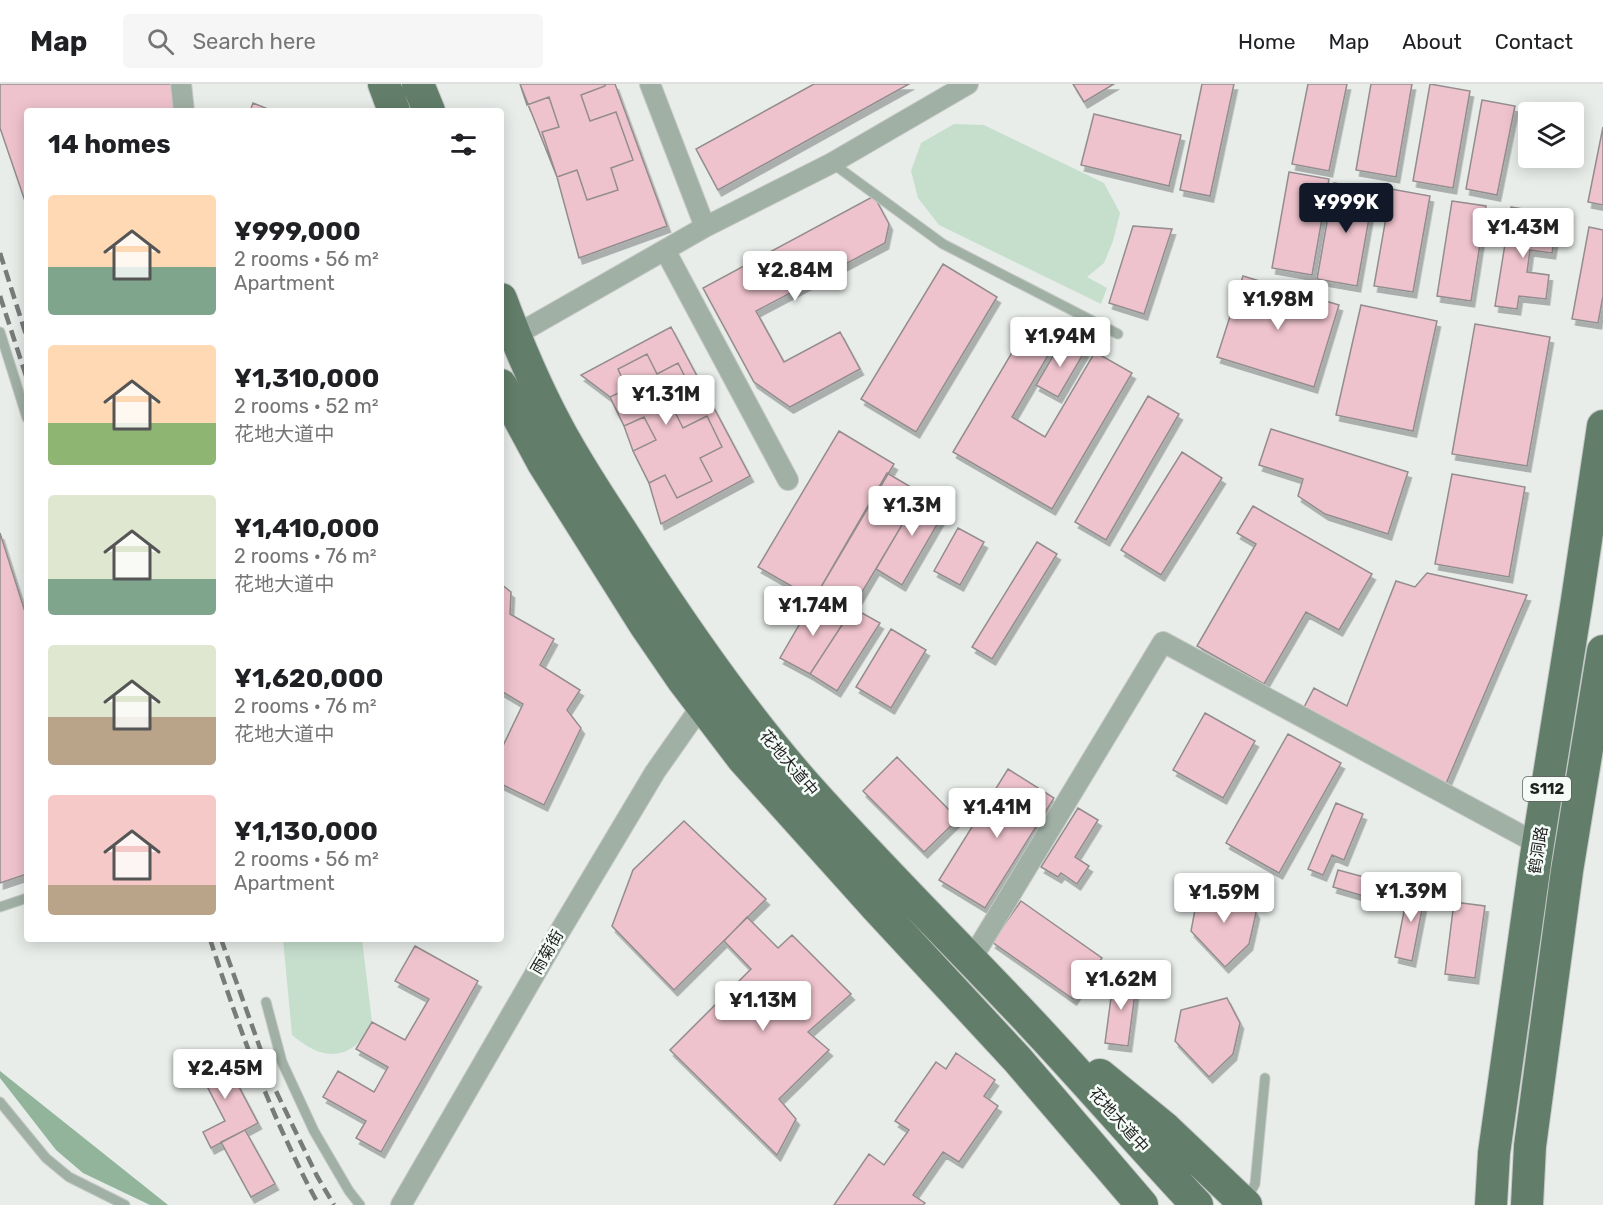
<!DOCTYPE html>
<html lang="en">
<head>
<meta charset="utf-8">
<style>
	:root { --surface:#fff; --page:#f6f6f6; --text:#202124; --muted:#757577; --line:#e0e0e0; --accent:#111827 }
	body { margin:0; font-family:Rubik,"Noto Sans SC",sans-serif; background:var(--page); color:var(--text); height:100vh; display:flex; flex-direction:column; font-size:22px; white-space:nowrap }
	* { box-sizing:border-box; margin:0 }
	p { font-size:20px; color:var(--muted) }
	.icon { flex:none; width:33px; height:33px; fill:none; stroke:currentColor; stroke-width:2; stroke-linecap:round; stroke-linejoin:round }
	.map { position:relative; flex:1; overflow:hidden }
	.panel { position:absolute; left:24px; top:24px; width:480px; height:834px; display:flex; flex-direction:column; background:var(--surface); border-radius:6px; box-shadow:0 3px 15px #0003 }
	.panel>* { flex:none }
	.buttons { position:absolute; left:1518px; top:18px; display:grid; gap:12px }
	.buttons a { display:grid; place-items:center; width:66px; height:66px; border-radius:6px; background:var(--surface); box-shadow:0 3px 15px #0003; font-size:30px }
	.price { position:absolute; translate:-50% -51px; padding:0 14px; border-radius:6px; background:#fff; color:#222; font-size:20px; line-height:39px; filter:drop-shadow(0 2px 3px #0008) }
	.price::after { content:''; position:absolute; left:50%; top:36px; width:18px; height:14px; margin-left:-9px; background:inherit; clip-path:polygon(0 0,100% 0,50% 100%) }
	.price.selected { background:var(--accent); color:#fff }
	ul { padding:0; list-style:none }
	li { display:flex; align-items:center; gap:18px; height:150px; padding:0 24px }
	li span { display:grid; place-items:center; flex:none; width:168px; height:120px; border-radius:6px; color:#555 }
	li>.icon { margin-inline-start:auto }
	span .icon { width:72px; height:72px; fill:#fffc; stroke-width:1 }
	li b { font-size:26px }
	h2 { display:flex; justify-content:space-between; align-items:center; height:72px; padding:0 24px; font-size:26px }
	header { display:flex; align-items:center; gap:36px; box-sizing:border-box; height:84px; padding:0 30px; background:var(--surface); border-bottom:2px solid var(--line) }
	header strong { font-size:28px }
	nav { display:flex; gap:33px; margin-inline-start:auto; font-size:21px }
	.search { width:420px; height:54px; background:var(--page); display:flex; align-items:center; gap:15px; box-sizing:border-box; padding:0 21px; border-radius:6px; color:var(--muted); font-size:22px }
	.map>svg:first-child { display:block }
	.green { fill:#c6dfcd }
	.forest { fill:#91b49b }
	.building { fill:#efc3cd; stroke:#938d8f; stroke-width:1.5; filter:url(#shadow) }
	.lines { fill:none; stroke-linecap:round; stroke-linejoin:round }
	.lane-casing { stroke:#c4c8c6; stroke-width:11 }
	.street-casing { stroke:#c4c8c6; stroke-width:22 }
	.primary-casing { stroke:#c4c8c6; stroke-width:34 }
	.lane { stroke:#a1b0a5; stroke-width:9 }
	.street { stroke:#a1b0a5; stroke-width:20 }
	.primary { stroke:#627e6a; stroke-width:32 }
	.rail { stroke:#787b79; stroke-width:4.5; stroke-dasharray:12 6; stroke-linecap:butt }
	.labels { text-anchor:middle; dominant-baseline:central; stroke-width:5; stroke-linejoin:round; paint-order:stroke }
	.shield { fill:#f5fbf7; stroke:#5f6260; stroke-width:1.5 }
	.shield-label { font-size:15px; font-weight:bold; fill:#1f2120 }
	.street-label { font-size:16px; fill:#1f2120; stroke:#f5fbf7 }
</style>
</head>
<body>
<header>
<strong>Map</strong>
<div class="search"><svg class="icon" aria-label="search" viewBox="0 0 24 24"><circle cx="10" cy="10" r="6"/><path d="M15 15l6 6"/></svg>Search here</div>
<nav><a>Home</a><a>Map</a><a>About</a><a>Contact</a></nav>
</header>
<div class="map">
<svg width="1603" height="1121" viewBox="0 0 1603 1121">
	<defs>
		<filter id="shadow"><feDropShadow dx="3.5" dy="6" stdDeviation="0" flood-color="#0004"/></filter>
	</defs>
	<rect width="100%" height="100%" fill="#e8edea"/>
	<!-- green -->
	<path class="green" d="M954 40 984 41 1104 99 1120 129 1113 157 1104 179 1087 193 1107 204 1101 220 939 141 918 114 911 87 921 59Z
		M283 855H362L372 938C367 945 362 956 356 961 333 979 311 967 292 951Z"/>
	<!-- forest -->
	<path class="forest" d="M0 987 168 1121H150L83 1089 56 1066 0 994Z"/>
	<!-- building -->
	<path class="building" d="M0 0H172L175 27H27V123L0 44Z
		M520 0H615L667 142 579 174 557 93Z
		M520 0H605V2L581 11 590 37 616 28 633 76 611 84 618 106 587 116 577 86 557 93 542 48 559 43 549 13 527 21Z
		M814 0H909L718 106 696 65Z
		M1073 0H1114L1084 18Z
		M1202 0H1234L1210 112 1180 106Z
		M1308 0H1347L1329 87 1292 80Z
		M1371 0H1412L1396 93 1356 86Z
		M1430 0 1470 7 1453 104 1413 97Z
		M1482 16 1515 22 1497 111 1466 105Z
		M253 19 273 27H250Z
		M1094 30 1181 51 1169 102 1081 81Z
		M1603 43V121L1588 118Z
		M1289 88 1329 95 1312 191 1272 184Z
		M1334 99 1374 106 1357 202 1317 195Z
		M1391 105 1430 112 1413 208 1374 202Z
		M874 112 889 140 885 159 756 227 784 278 840 248 860 285 790 323 754 298 703 204Z
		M1452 117 1486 122 1471 217 1437 212Z
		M1511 123 1529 126 1528 137 1557 141 1552 169 1530 166 1527 188 1549 191 1546 215 1519 212 1517 225 1495 222Z
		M1133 142 1172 145 1144 230 1109 219Z
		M1589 143 1603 146V212L1598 239 1572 235Z
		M943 180 997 213 916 348 861 315Z
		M1243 192 1339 221 1314 303 1217 273Z
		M1361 221 1437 237 1413 347 1336 331Z
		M1032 235 1060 251 1012 333 1045 353 1095 268 1132 289 1052 425 953 368Z
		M1475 240 1550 253 1527 382 1452 370Z
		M671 243 750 392 661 440 649 399 633 367 624 342 610 313 581 291Z
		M1063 255 1085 267 1058 313 1036 301Z
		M647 270 657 290 678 279 694 311 672 322 683 344 707 332 722 363 700 374 712 397 677 414 665 391 649 399 633 367 656 356 644 333 624 342 610 313 627 305 618 285Z
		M1148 312 1179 330 1106 456 1075 438Z
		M1271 345 1408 388 1388 450 1325 430 1298 412 1303 395 1259 381Z
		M839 347 894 380 814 515 758 483Z
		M1182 368 1222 394 1161 491 1121 466Z
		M887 389 921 409 846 535 814 515Z
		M1452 390 1525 403 1509 493 1435 480Z
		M923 405 949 420 902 501 876 485Z
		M1253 422 1372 490 1339 546 1306 528 1264 600 1197 562 1256 460 1237 449Z
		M958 444 984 458 960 501 934 487Z
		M0 449 27 534V790L0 799Z
		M1037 458 1057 470 992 575 972 563Z
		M1427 489 1527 511 1445 702 1302 627 1314 604 1347 622 1396 497 1415 503Z
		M501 500 511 508 510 530 554 555 540 581 580 606 567 626 581 644 544 721 501 700V666L523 620 501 607Z
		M814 515 846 535 810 590 780 574Z
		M853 524 880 539 837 607 810 590Z
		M891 545 926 566 891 624 856 603Z
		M1205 629 1255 657 1223 714 1173 686Z
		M1288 650 1341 679 1279 789 1226 759Z
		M897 673 958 735 924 768 863 707Z
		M1008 685 1054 714 985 824 939 796Z
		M1336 719 1363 730 1344 776 1332 771 1323 791 1308 785Z
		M1078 724 1098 736 1075 773 1089 782 1077 800 1061 789 1058 793 1041 783Z
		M684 737 766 815 674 906 612 842 633 786Z
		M1338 786 1379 797 1374 815 1333 803Z
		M1409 802 1426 805 1412 877 1395 873Z
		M1243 804 1256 829 1249 860 1225 883 1191 847 1197 815Z
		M1021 817 1102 874 1073 915 992 858Z
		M1454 818 1485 822 1475 894 1445 890Z
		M747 833 778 864 792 851 851 910 808 948 829 966 779 1015 796 1035 777 1071 670 966 751 885 724 857Z
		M415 862 478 897 381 1068 356 1054 366 1037 323 1013 338 987 374 1008 388 983 356 965 372 938 405 956 429 915 395 897Z
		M1114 891 1137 894 1128 962 1105 959Z
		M1227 914 1240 939 1233 970 1209 993 1175 957 1181 926Z
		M220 967 258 1039 211 1064 203 1048 225 1037 195 979Z
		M956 969 995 996 984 1012 998 1022 959 1078 943 1068 913 1111 925 1119 923 1121H834L869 1070 884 1081 909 1046 895 1037 936 978 946 985Z
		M245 1046 275 1100 251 1113 221 1058Z"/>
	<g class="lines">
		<defs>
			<path id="lane" d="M832 79 943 160 1118 250
				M0 248 27 334
				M0 823 27 814
				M266 918 282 978 314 1047 349 1107 360 1121
				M0 1018 46 1074 69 1093 125 1121
				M1247 1115 1255 1100 1265 994"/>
			<path id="street" d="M181 0 184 27
				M650 0 705 143
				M665 166 788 396
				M514 252 705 143 832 79 968 0
				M971 876 1163 558 1538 760
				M401 1121 554 857 655 688 702 621"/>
			<path id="primary" d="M384 0 394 27
				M418 0 429 27
				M501 215C517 258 535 301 557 342 580 386 609 427 636 470 687 549 741 627 803 698 872 776 946 849 1018 925 1079 989 1136 1056 1197 1121
				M501 301 543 379 645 541 682 595 743 675 877 824 1017 975 1142 1121
				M1100 991 1166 1045 1246 1121
				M1491 1121 1494 1069 1536 772 1577 516 1603 342
				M1527 1121 1530 1062 1567 787 1603 567"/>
		</defs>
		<!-- lane casing -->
		<use href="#lane" class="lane-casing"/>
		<!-- street casing -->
		<use href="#street" class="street-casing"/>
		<!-- primary casing -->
		<use href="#primary" class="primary-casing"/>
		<!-- lane -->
		<use href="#lane" class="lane"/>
		<!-- street -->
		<use href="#street" class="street"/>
		<!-- primary -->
		<use href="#primary" class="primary"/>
		<!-- rail -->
		<path class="rail" d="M0 169 27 254
			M0 212 27 295
			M210 855C231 920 254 985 282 1047 294 1072 305 1097 319 1121
			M221 855 274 1003 317 1092 334 1121"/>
	</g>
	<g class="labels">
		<!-- shield labels -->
		<rect class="shield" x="1523" y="693" width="48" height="24" rx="4.5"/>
		<g class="shield-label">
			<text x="1547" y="705">S112</text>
		</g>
		<!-- street labels -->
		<g class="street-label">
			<text transform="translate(789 679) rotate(50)">花地大道中</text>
			<text transform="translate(1538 766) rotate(-81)">鹤洞路</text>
			<text transform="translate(547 868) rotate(-60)">雨菊街</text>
			<text transform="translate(1119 1036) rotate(48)">花地大道中</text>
		</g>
	</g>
</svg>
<div class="buttons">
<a><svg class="icon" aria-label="layers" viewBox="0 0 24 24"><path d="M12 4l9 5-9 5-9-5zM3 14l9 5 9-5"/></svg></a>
</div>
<b class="price selected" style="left:1346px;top:150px">¥999K</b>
<b class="price" style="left:1523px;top:175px">¥1.43M</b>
<b class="price" style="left:795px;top:218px">¥2.84M</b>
<b class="price" style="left:1278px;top:247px">¥1.98M</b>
<b class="price" style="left:1060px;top:284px">¥1.94M</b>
<b class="price" style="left:666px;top:342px">¥1.31M</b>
<b class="price" style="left:912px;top:453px">¥1.3M</b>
<b class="price" style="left:813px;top:553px">¥1.74M</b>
<b class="price" style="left:997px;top:755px">¥1.41M</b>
<b class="price" style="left:1411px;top:839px">¥1.39M</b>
<b class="price" style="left:1224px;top:840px">¥1.59M</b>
<b class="price" style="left:1121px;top:927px">¥1.62M</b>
<b class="price" style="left:763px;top:948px">¥1.13M</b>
<b class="price" style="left:225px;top:1016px">¥2.45M</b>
<section class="panel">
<h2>14 homes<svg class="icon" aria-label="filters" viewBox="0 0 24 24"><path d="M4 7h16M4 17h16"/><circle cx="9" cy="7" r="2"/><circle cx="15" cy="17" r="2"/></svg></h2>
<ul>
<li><span style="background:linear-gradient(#ffd9b3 60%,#7fa58c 0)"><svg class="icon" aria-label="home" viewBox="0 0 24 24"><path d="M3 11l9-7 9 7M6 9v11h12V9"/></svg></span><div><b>¥999,000</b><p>2 rooms · 56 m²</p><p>Apartment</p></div></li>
<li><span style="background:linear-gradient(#ffd9b3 65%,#8fb573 0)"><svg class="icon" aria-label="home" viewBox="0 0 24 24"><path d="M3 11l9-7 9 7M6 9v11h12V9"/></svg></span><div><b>¥1,310,000</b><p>2 rooms · 52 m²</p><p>花地大道中</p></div></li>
<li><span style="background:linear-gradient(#dfe7d0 70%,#7fa58c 0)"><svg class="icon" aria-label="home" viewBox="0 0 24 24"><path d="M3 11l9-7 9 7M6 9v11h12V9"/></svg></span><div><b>¥1,410,000</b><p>2 rooms · 76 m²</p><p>花地大道中</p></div></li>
<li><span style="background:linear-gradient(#dfe7d0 60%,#b9a48a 0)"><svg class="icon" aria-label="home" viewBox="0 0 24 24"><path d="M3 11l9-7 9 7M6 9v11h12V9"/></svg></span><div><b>¥1,620,000</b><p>2 rooms · 76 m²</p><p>花地大道中</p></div></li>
<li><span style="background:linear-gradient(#f6c9c9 75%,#b9a48a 0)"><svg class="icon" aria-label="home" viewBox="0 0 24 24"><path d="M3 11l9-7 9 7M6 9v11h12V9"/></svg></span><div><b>¥1,130,000</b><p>2 rooms · 56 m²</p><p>Apartment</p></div></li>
</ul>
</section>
</div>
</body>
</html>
